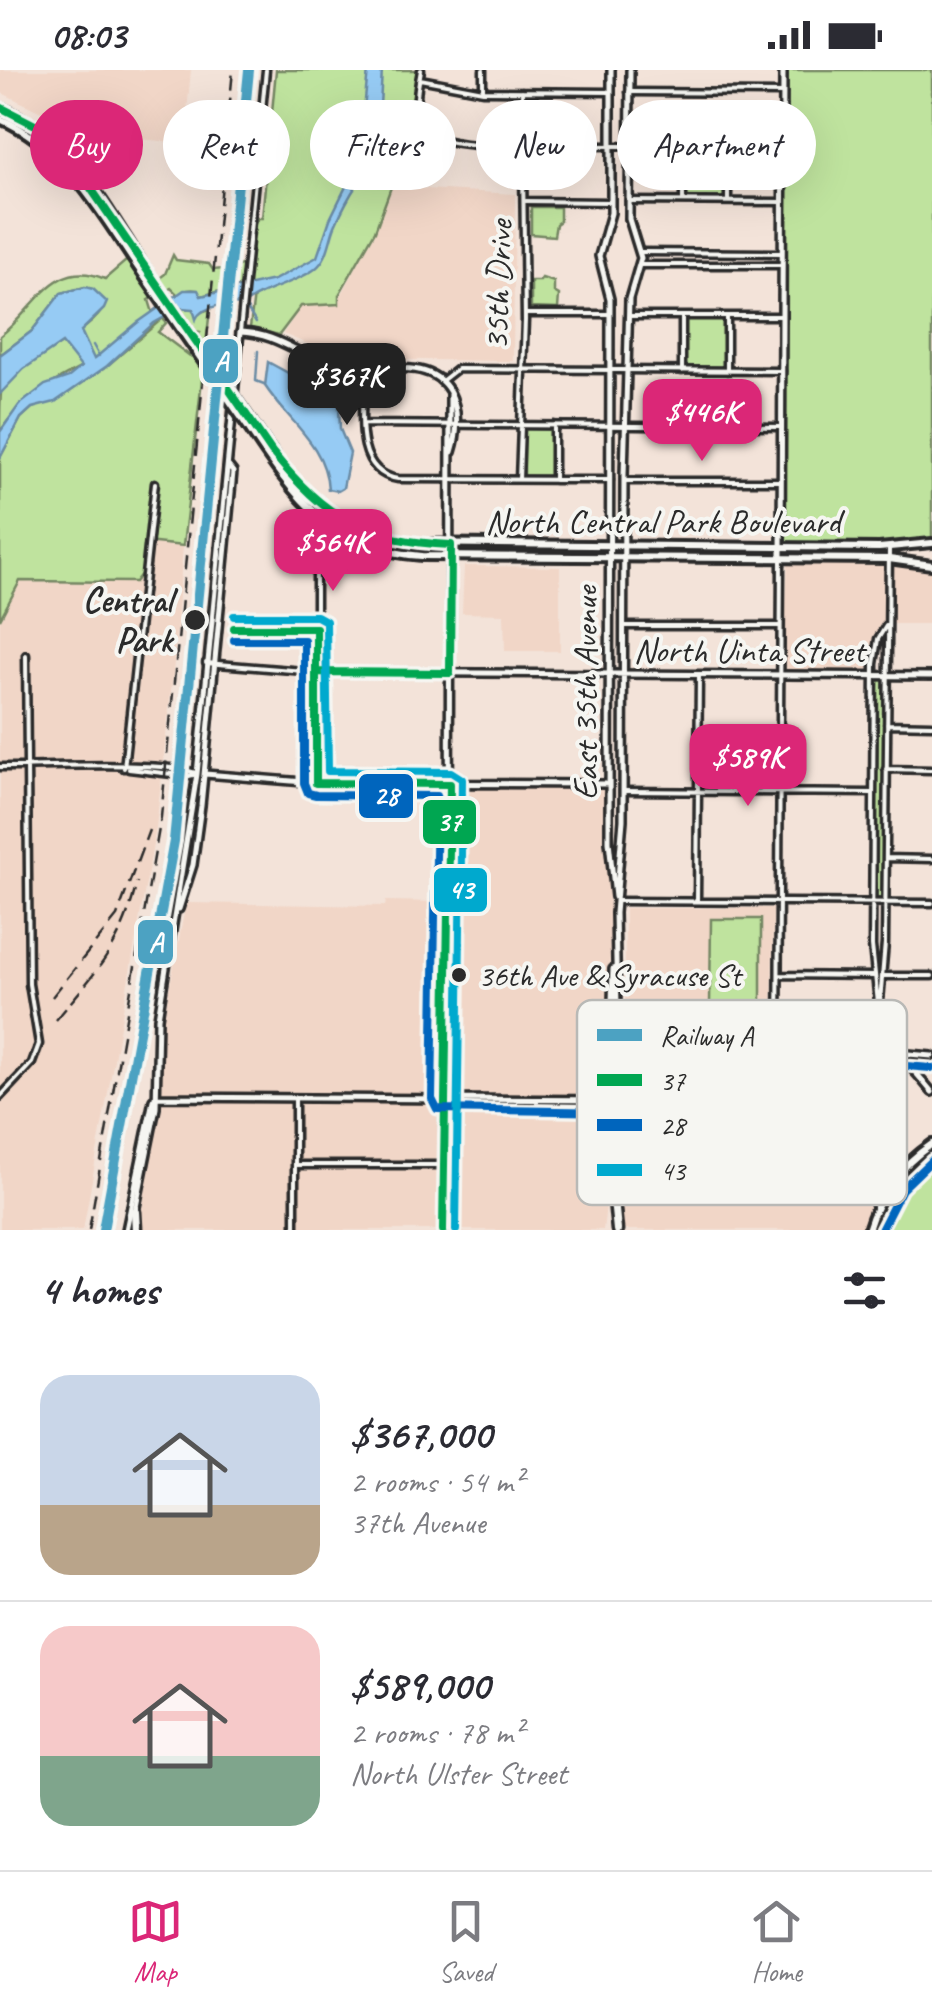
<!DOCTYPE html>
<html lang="en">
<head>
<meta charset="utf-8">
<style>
	:root { --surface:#fff; --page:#f2f2f3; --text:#2b2b33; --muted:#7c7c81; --line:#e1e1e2; --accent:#db2777 }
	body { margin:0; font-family:Caveat,sans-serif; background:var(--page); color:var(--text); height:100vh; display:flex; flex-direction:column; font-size:38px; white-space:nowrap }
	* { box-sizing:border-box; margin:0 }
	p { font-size:32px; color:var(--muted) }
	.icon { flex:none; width:55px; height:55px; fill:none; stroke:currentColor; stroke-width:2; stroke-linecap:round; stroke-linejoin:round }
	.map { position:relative; height:1160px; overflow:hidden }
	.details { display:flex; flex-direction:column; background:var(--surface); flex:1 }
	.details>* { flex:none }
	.top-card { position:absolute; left:30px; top:30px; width:872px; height:90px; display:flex; gap:20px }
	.price { position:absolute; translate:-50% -85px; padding:0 22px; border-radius:20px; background:var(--accent); color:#fff; font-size:32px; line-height:65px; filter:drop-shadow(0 2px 5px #0008) }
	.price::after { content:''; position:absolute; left:50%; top:60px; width:30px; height:22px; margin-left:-15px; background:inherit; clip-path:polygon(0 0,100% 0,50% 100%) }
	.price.on { background:#222; color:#fff }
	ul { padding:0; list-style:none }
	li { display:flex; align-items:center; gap:30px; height:250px; padding:0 40px }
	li+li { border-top:2px solid var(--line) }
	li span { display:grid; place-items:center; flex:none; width:280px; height:200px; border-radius:30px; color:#555 }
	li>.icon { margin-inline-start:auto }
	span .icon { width:120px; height:120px; fill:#fffc; stroke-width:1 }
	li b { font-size:42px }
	h2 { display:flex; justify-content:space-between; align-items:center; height:120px; padding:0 40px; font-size:42px }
	.pill { padding:0 35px; border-radius:45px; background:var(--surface); box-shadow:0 10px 40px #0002; font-size:35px; line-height:90px }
	.pill.on { background:var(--accent); color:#fff }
	.status { display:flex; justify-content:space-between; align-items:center; height:70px; padding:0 50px; background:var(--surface); direction:ltr }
	.status svg { height:28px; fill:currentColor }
	.tabs { display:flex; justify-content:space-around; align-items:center; height:140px; border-top:2px solid var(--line); background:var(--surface); font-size:28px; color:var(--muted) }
	.tabs a { display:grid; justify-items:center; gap:5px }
	.tabs .on { color:var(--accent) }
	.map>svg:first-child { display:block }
	.built { fill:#f1d6c7 }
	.green { fill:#bfe39e; stroke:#758764; stroke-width:2.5 }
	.water { fill:#96cbf4; stroke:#6b8ba4; stroke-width:2.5 }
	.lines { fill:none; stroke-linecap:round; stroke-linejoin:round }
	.stream { stroke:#6b8ba4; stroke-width:2.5 }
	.minor-casing { stroke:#2b2b2b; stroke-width:11 }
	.tertiary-casing { stroke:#2b2b2b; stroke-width:12 }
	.secondary-casing { stroke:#2b2b2b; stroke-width:14 }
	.primary-casing { stroke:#2b2b2b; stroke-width:15 }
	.minor { stroke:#f6f6f2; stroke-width:4 }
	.tertiary { stroke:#f6f6f2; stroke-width:5 }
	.secondary { stroke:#f6f6f2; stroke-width:6 }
	.primary { stroke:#f6f6f2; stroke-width:8 }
	.rail { stroke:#2b2b2b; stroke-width:2.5; stroke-dasharray:15 8; stroke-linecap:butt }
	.secondary-bridge-casing { stroke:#2b2b2b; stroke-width:14; stroke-linecap:butt }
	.secondary-bridge { stroke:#f6f6f2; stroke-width:6 }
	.bus-1-casing { stroke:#f6f6f2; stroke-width:15 }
	.bus-2-casing { stroke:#f6f6f2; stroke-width:15 }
	.bus-3-casing { stroke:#f6f6f2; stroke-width:15 }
	.bus-1 { stroke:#00a651; stroke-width:8 }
	.bus-2 { stroke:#0065bd; stroke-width:8 }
	.bus-3 { stroke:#00a9ce; stroke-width:8 }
	.rail-1-casing { stroke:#f6f6f2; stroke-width:18 }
	.rail-1 { stroke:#4ca2c2; stroke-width:10 }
	.stop-dot { fill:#2b2b2b; stroke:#f6f6f2; stroke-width:4 }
	.labels { text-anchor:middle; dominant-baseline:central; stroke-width:8; stroke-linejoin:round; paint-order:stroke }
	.bus-label { font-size:32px; fill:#2b2b2b; stroke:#f6f6f2; text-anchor:start }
	.street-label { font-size:35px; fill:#2b2b2b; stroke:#f6f6f2 }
	.stop-label { font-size:35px; font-weight:bold; fill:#2b2b2b; stroke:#f6f6f2; text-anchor:end }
	.key { fill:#f6f6f2; stroke:#b9b9b6; stroke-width:2.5 }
	.key-label { font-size:28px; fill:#2b2b2b }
	.line-badge { stroke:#f6f6f2; stroke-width:4 }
	.badge-label { font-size:28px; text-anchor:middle; font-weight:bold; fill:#fff }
</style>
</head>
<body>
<div class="status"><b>08:03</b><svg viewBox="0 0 49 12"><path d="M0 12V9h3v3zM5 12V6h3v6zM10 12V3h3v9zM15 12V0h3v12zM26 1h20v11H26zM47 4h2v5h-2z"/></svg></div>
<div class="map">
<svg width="932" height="1160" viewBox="0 0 932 1160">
	<rect width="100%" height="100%" fill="#f3e3d9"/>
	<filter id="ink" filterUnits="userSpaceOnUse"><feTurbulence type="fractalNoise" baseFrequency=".01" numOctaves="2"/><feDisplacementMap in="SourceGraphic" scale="20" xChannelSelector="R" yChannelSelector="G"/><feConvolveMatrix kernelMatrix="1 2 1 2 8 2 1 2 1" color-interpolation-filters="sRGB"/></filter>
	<g filter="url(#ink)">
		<!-- built -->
		<path class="built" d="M0 0H191L184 73 94 65 82 55 72 57 0 22Z
			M391 117 515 124 513 291 345 289 283 264 301 236 342 224 375 161Z
			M145 472 183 476 174 593 156 758 83 1160H0V549L20 511 134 512 142 502Z
			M788 493H882L886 498 901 493 932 501V554H881L874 570 870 601 787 603 783 599Z
			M464 496 560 497V581H505L504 544 462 543Z
			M459 717 602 718 606 722 610 847 608 1119 603 1160H454Z
			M386 831 442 832 441 1160H138L162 1032 161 962 186 833 385 836Z
			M625 838H773L772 973 625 972Z
			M750 984V1062L875 1061 870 1105 888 1106 876 1124 863 1160H620L622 987Z"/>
		<!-- green -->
		<path class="green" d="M276 0H418L396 114 391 117 375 161 339 225V234L301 236 279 265 250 258 255 216 235 217 201 226 197 220C190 219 183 219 179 226L171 218 149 230 153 243C134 255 114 279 98 288 58 311 27 320 0 362 0 351 0 333 1 323 14 289 91 269 106 233L93 219 85 217 61 223 32 261 0 285V266C37 238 54 186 105 209L127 190 146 218 165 204 173 185 176 190 209 194 213 200 235 198 250 190 253 158 258 148H262Z
			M786 0H932V468L907 473H785Z
			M687 81H725L724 128H686Z
			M531 137H560V151L556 154 554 166 531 164Z
			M542 208 554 212V222L559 225 558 239 531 238V211H540Z
			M181 238 193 239 195 244 210 239 183 476 145 472 142 503 135 512 20 511 0 549V388L21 348 32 338 62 327 107 296 163 248 166 253 158 262 190 286 200 262 190 260 178 240Z
			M685 249H724V298H685Z
			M524 358H552L551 406H524Z
			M876 610H885L882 829 875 828Z
			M711 849H761V935H710Z
			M932 1078V1160H875C884 1124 902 1100 932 1078Z"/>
		<!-- water -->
		<path class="water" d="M368 0H382L378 72 358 105V113C350 125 341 142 335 156 329 171 329 188 315 199 295 214 256 221 243 236 229 231 201 237 196 249L193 239 181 238 154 253 107 296 55 332 32 338 21 348 0 388V362L19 335 45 315 69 307 81 297 62 273 24 299 0 324V285L32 261 61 223 85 217 93 219 107 232 104 239 81 261 94 289 137 253 184 220H198L201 226 274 210 317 187 330 149 359 90Z
			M268 292 292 305 338 314 340 359 350 383 343 418 338 421 328 419C326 375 287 350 265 316Z"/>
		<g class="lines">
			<!-- stream -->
			<path class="stream" d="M346 59 347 66 361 73
				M244 234 256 253
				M93 275 99 286
				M258 281 256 311 264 314"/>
			<defs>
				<path id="minor" d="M421 0C410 56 417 70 476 75L783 77
					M420 9 483 21 611 22
					M483 20V0
					M629 22 783 23
					M526 131 611 132
					M629 131 782 132
					M683 131V76
					M728 131V77
					M640 182 782 183
					M640 195H781
					M525 244H610
					M629 246H782
					M682 246V301
					M240 262 266 0
					M364 300C364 336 350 401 398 409L610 410
					M727 301V246
					M443 310 457 299 782 301
					M364 354 781 357
					M519 409 525 250 522 21
					M554 410V355
					M626 411H781
					M625 556H780
					M206 593 316 602
					M887 654 932 655
					M0 697C35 697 175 690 197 704
					M124 698 155 413
					M129 699 189 706 197 704
					M886 699 932 700
					M316 713V490
					M623 721 873 723
					M886 788 932 789
					M697 830 699 605
					M616 831 932 833
					M779 905 874 906
					M882 906H932
					M878 933 872 876 874 594 878 569 886 556
					M882 973 879 943 885 873 889 479
					M778 981 781 490
					M0 1027 32 993 39 974 29 914 26 585
					M295 1095H452
					M295 1160V1028"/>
				<path id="tertiary" d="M611 0V143L599 186 610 229 609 771 615 827
					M234 326 240 262C277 263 301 287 334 296 372 307 428 282 450 322 459 339 458 364 452 382
					M781 488 783 0
					M316 602 932 606
					M205 704 316 713 609 714
					M179 839 193 795 201 736 233 402 229 397
					M449 865 454 879 451 1160
					M610 978 839 981 879 972 897 983 932 986
					M842 982 862 985 874 993C910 990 909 995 932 1022
					M617 984 640 981
					M613 1022 610 998 613 899
					M155 1027 615 1030
					M614 1132 618 984 615 843 623 750 624 405 629 229 641 188 629 149 630 0
					M135 1142 156 1038 158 948 197 704 233 337
					M126 1160 153 1030
					M443 1160 445 879 449 856 450 324"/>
				<path id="secondary" d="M0 37C73 66 109 144 151 206
					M0 49C69 78 105 151 146 209
					M251 350C292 412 325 459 403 473L879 478 932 473
					M250 360C296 429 332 480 422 486L889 489 932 495
					M868 1160C879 1123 900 1096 932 1074"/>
				<path id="primary" d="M614 1130 617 1160
					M135 1142 136 1160"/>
			</defs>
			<!-- minor casing -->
			<use href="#minor" class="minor-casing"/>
			<!-- tertiary casing -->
			<use href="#tertiary" class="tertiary-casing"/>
			<!-- secondary casing -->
			<use href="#secondary" class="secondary-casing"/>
			<!-- primary casing -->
			<use href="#primary" class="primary-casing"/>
			<!-- minor -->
			<use href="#minor" class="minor"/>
			<!-- tertiary -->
			<use href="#tertiary" class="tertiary"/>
			<!-- secondary -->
			<use href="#secondary" class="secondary"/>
			<!-- primary -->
			<use href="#primary" class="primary"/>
			<!-- rail -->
			<path class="rail" d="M52 927 117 846 149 760
				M56 950C98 899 121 878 137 812
				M89 1160 161 747 233 0"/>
			<defs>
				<path id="secondary-bridge" d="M151 206 251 350
					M146 209 250 360"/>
			</defs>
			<!-- secondary-bridge casing -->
			<use href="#secondary-bridge" class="secondary-bridge-casing"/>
			<!-- secondary-bridge -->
			<use href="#secondary-bridge" class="secondary-bridge"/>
			<defs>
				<path id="bus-1" d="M0 37 39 57 68 85 272 382C326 449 365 471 451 475L450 603 316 602
					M234 558H316V713L450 714 443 1160"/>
				<path id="bus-2" d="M234 570H304V713L308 723 316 725 437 726 432 1029 437 1039 617 1042 627 1033 630 991 839 993 877 985 894 995 931 998
					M881 1160 902 1119 932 1090"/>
				<path id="bus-3" d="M234 546H317L326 551 328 701 451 702 462 709 456 1160"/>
			</defs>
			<!-- bus-1 casing -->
			<use href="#bus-1" class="bus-1-casing"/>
			<!-- bus-2 casing -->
			<use href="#bus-2" class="bus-2-casing"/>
			<!-- bus-3 casing -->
			<use href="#bus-3" class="bus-3-casing"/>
			<!-- bus-1 -->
			<use href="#bus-1" class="bus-1"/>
			<!-- bus-2 -->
			<use href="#bus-2" class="bus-2"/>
			<!-- bus-3 -->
			<use href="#bus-3" class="bus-3"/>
			<defs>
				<path id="rail-1" d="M103 1160 174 771 249 0"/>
			</defs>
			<!-- rail-1 casing -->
			<use href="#rail-1" class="rail-1-casing"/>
			<!-- rail-1 -->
			<use href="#rail-1" class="rail-1"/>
		</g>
	</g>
	<!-- markers -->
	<g class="stop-dot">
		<circle cx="195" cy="550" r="12"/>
		<circle cx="459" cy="905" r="9"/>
	</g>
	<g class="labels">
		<!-- bus labels -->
		<g class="bus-label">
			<text x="478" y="905">36th Ave &amp; Syracuse St</text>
		</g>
		<!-- street labels -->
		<g class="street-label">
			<text transform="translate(498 215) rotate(-88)">35th Drive</text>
			<text x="663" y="451">North Central Park Boulevard</text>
			<text x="749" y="580">North Uinta Street</text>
			<text transform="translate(585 623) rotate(-90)">East 35th Avenue</text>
		</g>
		<!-- stop labels -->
		<g class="stop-label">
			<text x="172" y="530">Central<tspan x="172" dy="40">Park</tspan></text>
		</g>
	</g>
	<!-- legend -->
	<rect x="577" y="930" width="330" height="205" rx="15" class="key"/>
	<rect x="597" y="959" width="45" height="12" fill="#4ca2c2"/>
	<rect x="597" y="1004" width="45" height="12" fill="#00a651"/>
	<rect x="597" y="1049" width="45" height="12" fill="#0065bd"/>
	<rect x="597" y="1094" width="45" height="12" fill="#00a9ce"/>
	<g class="key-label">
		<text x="660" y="975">Railway A</text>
		<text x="660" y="1020">37</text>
		<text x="660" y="1065">28</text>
		<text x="660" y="1110">43</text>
	</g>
	<g class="line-badge">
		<rect x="201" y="267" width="39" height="48" rx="10" fill="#4ca2c2"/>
		<rect x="357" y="702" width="58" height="48" rx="10" fill="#0065bd"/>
		<rect x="421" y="728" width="57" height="48" rx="10" fill="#00a651"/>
		<rect x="432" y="796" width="57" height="48" rx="10" fill="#00a9ce"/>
		<rect x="136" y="848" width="39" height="48" rx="10" fill="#4ca2c2"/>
	</g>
	<g class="badge-label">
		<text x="221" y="301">A</text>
		<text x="386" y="735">28</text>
		<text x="449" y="761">37</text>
		<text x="461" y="829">43</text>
		<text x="156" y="882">A</text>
	</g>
</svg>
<b class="price on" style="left:347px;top:358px">$367K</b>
<b class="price" style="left:702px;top:394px">$446K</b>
<b class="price" style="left:333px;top:524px">$564K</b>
<b class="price" style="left:748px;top:739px">$589K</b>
<div class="top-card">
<a class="pill on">Buy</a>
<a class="pill">Rent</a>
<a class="pill">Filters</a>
<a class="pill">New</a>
<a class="pill">Apartment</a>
</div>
</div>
<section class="details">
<h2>4 homes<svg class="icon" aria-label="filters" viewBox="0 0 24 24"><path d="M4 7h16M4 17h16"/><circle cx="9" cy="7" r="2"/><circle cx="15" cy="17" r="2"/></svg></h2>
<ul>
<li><span style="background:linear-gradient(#c9d6e8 65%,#b9a48a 0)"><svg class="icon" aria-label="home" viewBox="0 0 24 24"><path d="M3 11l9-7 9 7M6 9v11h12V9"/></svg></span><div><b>$367,000</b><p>2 rooms · 54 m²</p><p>37th Avenue</p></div></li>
<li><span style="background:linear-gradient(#f6c9c9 65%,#7fa58c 0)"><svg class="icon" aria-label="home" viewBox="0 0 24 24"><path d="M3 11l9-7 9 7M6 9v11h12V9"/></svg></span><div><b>$589,000</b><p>2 rooms · 78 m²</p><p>North Ulster Street</p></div></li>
</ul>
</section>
<nav class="tabs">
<a class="on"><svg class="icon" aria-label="map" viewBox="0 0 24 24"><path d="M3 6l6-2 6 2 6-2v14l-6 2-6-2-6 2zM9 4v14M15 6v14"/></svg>Map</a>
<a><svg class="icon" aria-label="saved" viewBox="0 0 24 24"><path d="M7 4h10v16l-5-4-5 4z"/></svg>Saved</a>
<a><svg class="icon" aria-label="home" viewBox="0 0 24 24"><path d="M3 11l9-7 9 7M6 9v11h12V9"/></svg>Home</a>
</nav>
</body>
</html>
